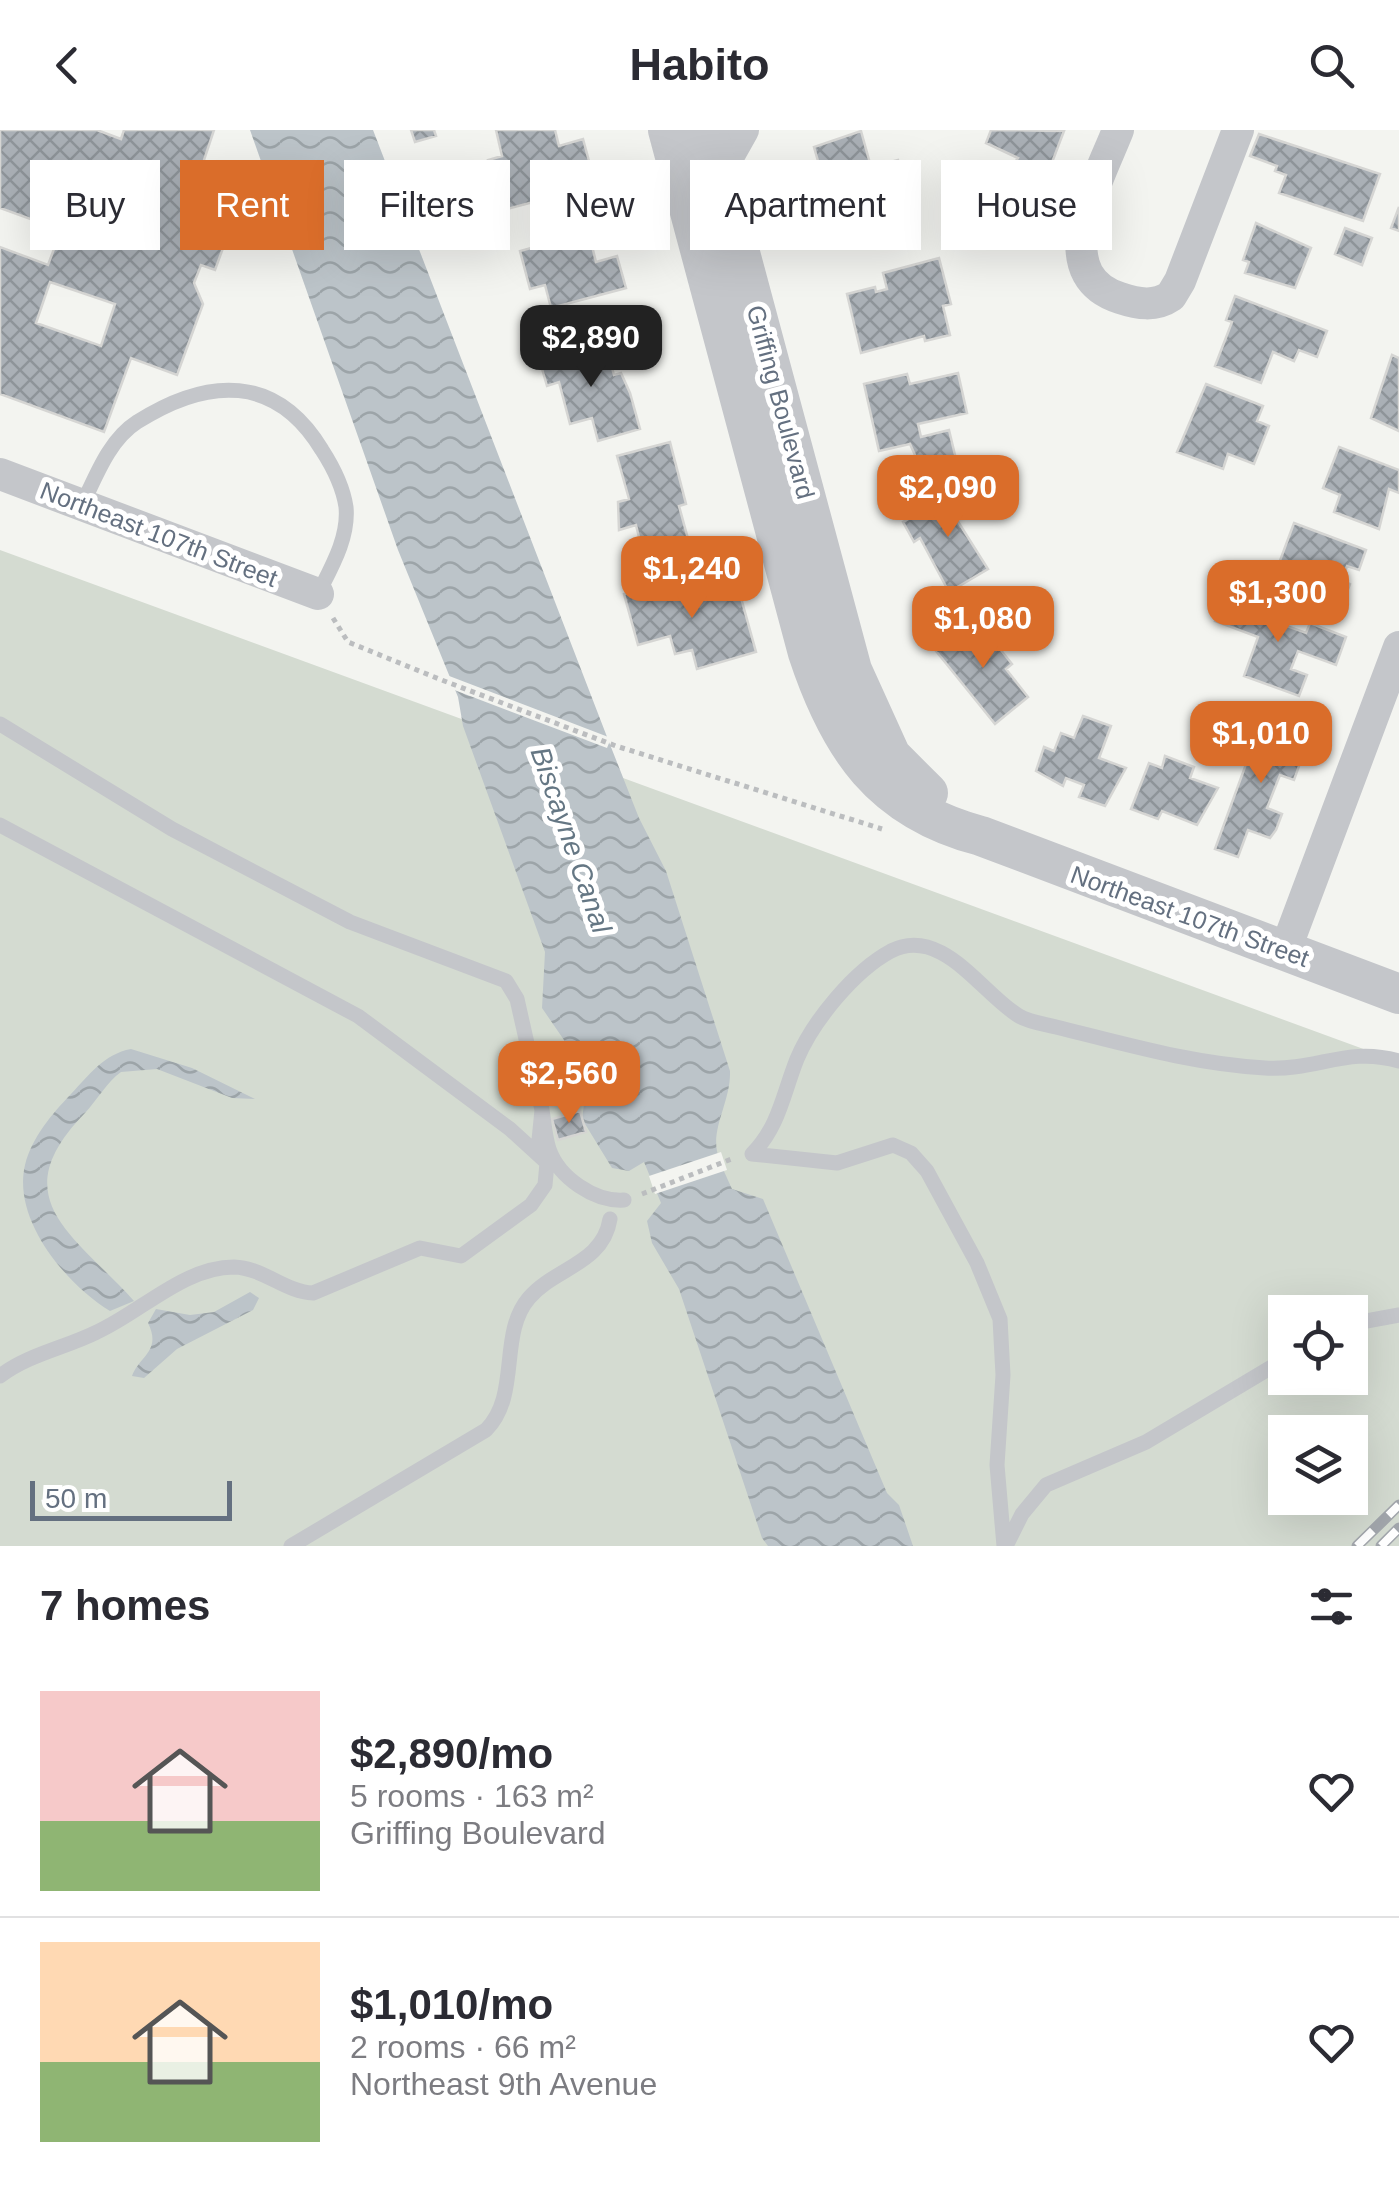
<!DOCTYPE html>
<html lang="en">
<head>
<meta charset="utf-8">
<style>
	:root { --surface:#fff; --page:#f2f2f3; --text:#2b2b33; --muted:#7c7c81; --line:#e1e1e2; --accent:#da6d2a }
	body { margin:0; font-family:Arial,sans-serif; background:var(--page); color:var(--text); height:100vh; display:flex; flex-direction:column; font-size:38px; white-space:nowrap }
	* { box-sizing:border-box; margin:0 }
	p { font-size:32px; color:var(--muted) }
	.icon { flex:none; width:55px; height:55px; fill:none; stroke:currentColor; stroke-width:2; stroke-linecap:round; stroke-linejoin:round }
	.map { position:relative; height:1416px; overflow:hidden }
	.side { display:flex; flex-direction:column; background:var(--surface); flex:1 }
	.side>* { flex:none }
	.banner { position:absolute; left:30px; top:30px; width:1340px; height:90px; display:flex; gap:20px }
	.tools { position:absolute; left:1268px; top:1165px; display:grid; gap:20px }
	.tools a { display:grid; place-items:center; width:100px; height:100px; border-radius:0px; background:var(--surface); box-shadow:0 10px 40px #0002; font-size:50px }
	.scale { position:absolute; left:30px; bottom:25px; width:202px; box-sizing:border-box; padding-left:10px; border:5px solid #647080; border-top:0; font-size:28px; line-height:35px; white-space:nowrap; color:#647080; -webkit-text-stroke:8px #fff; paint-order:stroke }
	.price { position:absolute; translate:-50% -85px; padding:0 22px; border-radius:20px; background:var(--accent); color:#fff; font-size:32px; line-height:65px; filter:drop-shadow(0 2px 5px #0008) }
	.price::after { content:''; position:absolute; left:50%; top:60px; width:30px; height:22px; margin-left:-15px; background:inherit; clip-path:polygon(0 0,100% 0,50% 100%) }
	.price.selected { background:#222; color:#fff }
	ul { padding:0; list-style:none }
	li { display:flex; align-items:center; gap:30px; height:250px; padding:0 40px }
	li+li { border-top:2px solid var(--line) }
	li span { display:grid; place-items:center; flex:none; width:280px; height:200px; border-radius:0px; color:#555 }
	li>.icon { margin-inline-start:auto }
	span .icon { width:120px; height:120px; fill:#fffc; stroke-width:1 }
	li b { font-size:42px }
	h2 { display:flex; justify-content:space-between; align-items:center; height:120px; padding:0 40px; font-size:42px }
	.chip { padding:0 35px; border-radius:0px; background:var(--surface); box-shadow:0 10px 40px #0002; font-size:35px; line-height:90px }
	.chip.selected { background:var(--accent); color:#fff }
	header { display:flex; justify-content:space-between; align-items:center; height:130px; padding:0 40px; background:var(--surface); font-size:45px; font-weight:700 }
	.map>svg:first-child { display:block }
	.green { fill:#d4dbd1; fill-rule:evenodd }
	.water { fill:url(#water-waves) }
	.pier { fill:#f3f4f0 }
	.building { fill:url(#building-cross-hatch); stroke:#d5d5d3; stroke-width:2.5; fill-rule:evenodd }
	.lines { fill:none; stroke-linecap:round; stroke-linejoin:round }
	.path { stroke:#bbbdbf; stroke-width:5; stroke-dasharray:5 5; stroke-linecap:butt }
	.service { stroke:#c4c6ca; stroke-width:15 }
	.minor { stroke:#c4c6ca; stroke-width:32 }
	.tertiary { stroke:#c4c6ca; stroke-width:40 }
	.rail-casing { stroke:#a2a6ac; stroke-width:11 }
	.rail { stroke:#fff; stroke-width:8; stroke-dasharray:22; stroke-linecap:butt }
	.labels { text-anchor:middle; dominant-baseline:central; stroke-width:10; stroke-linejoin:round; paint-order:stroke }
	.street-label { font-size:25px; fill:#647080; stroke:#fff }
	.water-label { font-size:28px; font-style:italic; fill:#657784; stroke:#fff }
</style>
</head>
<body>
<header><svg class="icon" aria-label="back" viewBox="0 0 24 24"><path d="M15 5l-7 7 7 7"/></svg>Habito<svg class="icon" aria-label="search" viewBox="0 0 24 24"><circle cx="10" cy="10" r="6"/><path d="M15 15l6 6"/></svg></header>
<div class="map">
<svg width="1399" height="1416" viewBox="0 0 1399 1416">
	<defs>
		<pattern id="water-waves" width="16" height="10" patternUnits="userSpaceOnUse" patternTransform="scale(2.5)"><rect width="16" height="10" fill="#bcc4c9"/><path d="M0 5q4-4 8 0t8 0" fill="none" stroke="#9ca4a8"/></pattern>
		<pattern id="building-cross-hatch" width="8" height="8" patternUnits="userSpaceOnUse" patternTransform="scale(2.5)"><rect width="8" height="8" fill="#aab0b6"/><path d="M0 0l8 8M0 8l8-8" fill="none" stroke="#8e9499"/></pattern>
	</defs>
	<rect width="100%" height="100%" fill="#f3f4f0"/>
	<!-- green -->
	<path class="green" d="M0 420 1399 932V1416H0ZM1285 1182H1350V1248H1285ZM1285 1302H1350V1368H1285Z"/>
	<!-- water -->
	<path class="water" d="M250 0H373L609 612 639 688 666 741 730 941C731 970 712 996 717 1021 719 1033 727 1047 732 1059L763 1069 887 1363 899 1375 913 1416H768L762 1408 679 1159 652 1113 647 1091 661 1073 644 1032 629 1041 612 1038 582 989 588 945 542 878 545 822 463 596 458 567 398 420Z
		M131 919 192 938 255 969 232 968 157 939 121 942C107 952 97 970 85 983 1 1069 75 1105 134 1171L110 1181C66 1154 12 1090 25 1035 32 1007 52 984 71 964 89 945 104 924 131 919Z
		M250 1162 259 1168 253 1180 177 1219 144 1248 132 1246C139 1226 162 1221 148 1193L156 1179 190 1185 214 1182Z"/>
	<!-- pier -->
	<path class="pier" d="M444 544 611 608 607 618 449 558Z
		M721 1022 727 1040 655 1064 649 1046Z"/>
	<!-- building -->
	<path class="building" d="M0 0H97L121 9 124 0H214L194 60 238 77 215 140 201 135 194 153 203 174 177 245 131 228 104 302 0 264V117L48 135 61 100 0 78ZM50 152 115 174 101 216 36 193Z
		M411 0H434L436 6 415 12Z
		M496 0H555L559 16 583 9 589 31 581 33 586 49 551 59 552 67 485 85 476 51 492 46 488 30 502 26Z
		M991 0 1064 1 1035 77 1005 66 1009 41 1018 28 986 13Z
		M861 1 871 37 898 30 907 64 881 71 889 101 847 113 837 79 832 80 814 17Z
		M1259 4 1380 44 1363 91 1279 63 1286 45 1275 41 1277 36 1250 26Z
		M582 76 596 132 617 126 626 158 551 178 545 155 530 159 520 121 556 111 549 85Z
		M1399 77V101L1391 98Z
		M1256 93 1311 118 1295 158 1245 143 1249 132 1243 130Z
		M1345 98 1372 108 1362 135 1335 124Z
		M939 128 951 174 943 176 950 205 925 211 924 206 861 223 847 164 875 157 876 162 887 159 883 143Z
		M1235 166 1327 201 1317 227 1299 220 1294 231 1273 222 1261 253 1215 236 1232 192 1226 190Z
		M579 214 582 223 606 216 614 245 621 243 630 263 640 299 598 311 592 288 570 294 559 252 547 256 538 225Z
		M1392 225 1399 228V301L1371 288Z
		M958 243 967 283 918 294 921 307 949 300 955 325 919 334 910 314 879 321 864 254 907 244 910 254Z
		M1206 254 1263 276 1257 291 1269 296 1254 334 1228 324 1223 339 1177 322Z
		M670 312 686 374 679 376 690 416 644 428 636 395 619 400 618 372 629 369 617 326Z
		M1339 317 1399 340V363L1389 359 1379 399 1334 382 1340 365 1323 358Z
		M962 359 974 380 957 390 988 439 949 462 920 408 914 412 903 392Z
		M1294 393 1366 420 1359 440 1347 436 1342 450 1350 454 1341 478 1272 452Z
		M686 447 693 469 738 457 756 522 697 539 692 520 675 524 670 506 638 515 624 464Z
		M1224 465 1273 483 1270 490 1306 503 1310 493 1346 507 1336 535 1298 521 1291 539 1307 545 1299 566 1244 546 1258 507 1215 491Z
		M976 489 1012 534 1006 539 1028 567 995 594 936 521Z
		M1083 586 1111 596 1099 628 1126 638 1105 676 1079 667 1084 655 1066 648 1063 656 1036 641 1044 617 1054 621 1061 603 1074 608Z
		M1272 586 1298 596 1290 617 1304 622 1294 650 1280 645 1267 678 1282 684 1276 700 1270 708 1248 700 1238 727 1215 719 1257 604 1264 607Z
		M1165 626 1194 637 1190 648 1218 658 1197 695 1162 681 1158 689 1131 679 1149 633 1162 638Z
		M580 981 586 1002 558 1010 552 989Z"/>
	<g class="lines">
		<!-- path -->
		<path class="path" d="M333 488 348 512 439 549 616 616 882 699
			M642 1064 734 1028"/>
		<!-- service -->
		<path class="service" d="M82 375C96 346 109 310 137 292 208 247 276 244 322 320 333 337 343 357 346 377 349 408 331 438 318 464
			M0 594 172 699 350 792 506 851 517 869 542 980
			M0 695 358 886 510 999 544 1030
			M1350 1194 1399 1185
			M0 1246C29 1224 65 1218 97 1202 141 1182 184 1137 234 1137 264 1138 285 1162 313 1163L420 1118 461 1126 531 1075 545 1055 547 1033 539 1010 542 980C544 992 545 1007 549 1019 559 1048 595 1072 624 1070
			M291 1416 486 1300C521 1265 498 1204 529 1168 554 1138 603 1134 610 1089
			M1004 1416 997 1335 1003 1245 1000 1189 977 1133 927 1041 911 1023 893 1015 837 1033 752 1024C779 997 783 964 797 929 813 891 854 841 891 821 942 795 982 864 1019 886 1029 892 1044 894 1056 897 1125 914 1193 934 1265 938 1318 941 1347 916 1399 931
			M1006 1416 1022 1384 1046 1355 1146 1312 1285 1229"/>
		<!-- minor -->
		<path class="minor" d="M1118 0C1099 49 1045 144 1120 168 1138 174 1155 177 1171 166L1180 151 1238 0
			M711 57 743 0
			M0 344 318 464
			M1285 821 1399 517"/>
		<!-- tertiary -->
		<path class="tertiary" d="M668 0 808 523C839 617 881 680 981 706L1399 864
			M707 0 852 540 891 626 928 663"/>
		<defs>
			<path id="rail" d="M1357 1416 1399 1375
				M1381 1416 1399 1398"/>
		</defs>
		<!-- rail casing -->
		<use href="#rail" class="rail-casing"/>
		<!-- rail -->
		<use href="#rail" class="rail"/>
	</g>
	<g class="labels">
		<!-- street labels -->
		<g class="street-label">
			<text transform="translate(781 272) rotate(75)">Griffing Boulevard</text>
			<text transform="translate(159 404) rotate(21)">Northeast 107th Street</text>
			<text transform="translate(1190 786) rotate(20)">Northeast 107th Street</text>
		</g>
		<!-- water labels -->
		<g class="water-label">
			<text transform="translate(571 710) rotate(71)">Biscayne Canal</text>
		</g>
	</g>
</svg>
<div class="tools">
<a><svg class="icon" aria-label="locate" viewBox="0 0 24 24"><circle cx="12" cy="12" r="6"/><path d="M12 2v4M12 18v4M2 12h4M18 12h4"/></svg></a>
<a><svg class="icon" aria-label="layers" viewBox="0 0 24 24"><path d="M12 4l9 5-9 5-9-5zM3 14l9 5 9-5"/></svg></a>
</div>
<div class="scale">50 m</div>
<b class="price selected" style="left:591px;top:260px">$2,890</b>
<b class="price" style="left:948px;top:410px">$2,090</b>
<b class="price" style="left:692px;top:491px">$1,240</b>
<b class="price" style="left:1278px;top:515px">$1,300</b>
<b class="price" style="left:983px;top:541px">$1,080</b>
<b class="price" style="left:1261px;top:656px">$1,010</b>
<b class="price" style="left:569px;top:996px">$2,560</b>
<div class="banner">
<a class="chip">Buy</a>
<a class="chip selected">Rent</a>
<a class="chip">Filters</a>
<a class="chip">New</a>
<a class="chip">Apartment</a>
<a class="chip">House</a>
</div>
</div>
<section class="side">
<h2>7 homes<svg class="icon" aria-label="filters" viewBox="0 0 24 24"><path d="M4 7h16M4 17h16"/><circle cx="9" cy="7" r="2"/><circle cx="15" cy="17" r="2"/></svg></h2>
<ul>
<li><span style="background:linear-gradient(#f6c9c9 65%,#8fb573 0)"><svg class="icon" aria-label="home" viewBox="0 0 24 24"><path d="M3 11l9-7 9 7M6 9v11h12V9"/></svg></span><div><b>$2,890/mo</b><p>5 rooms · 163 m²</p><p>Griffing Boulevard</p></div><svg class="icon" aria-label="heart" viewBox="0 0 24 24"><path d="M12 20l-8-8c-3-5 5-10 8-4 3-6 11-1 8 4z"/></svg></li>
<li><span style="background:linear-gradient(#ffd9b3 60%,#8fb573 0)"><svg class="icon" aria-label="home" viewBox="0 0 24 24"><path d="M3 11l9-7 9 7M6 9v11h12V9"/></svg></span><div><b>$1,010/mo</b><p>2 rooms · 66 m²</p><p>Northeast 9th Avenue</p></div><svg class="icon" aria-label="heart" viewBox="0 0 24 24"><path d="M12 20l-8-8c-3-5 5-10 8-4 3-6 11-1 8 4z"/></svg></li>
</ul>
</section>
</body>
</html>
